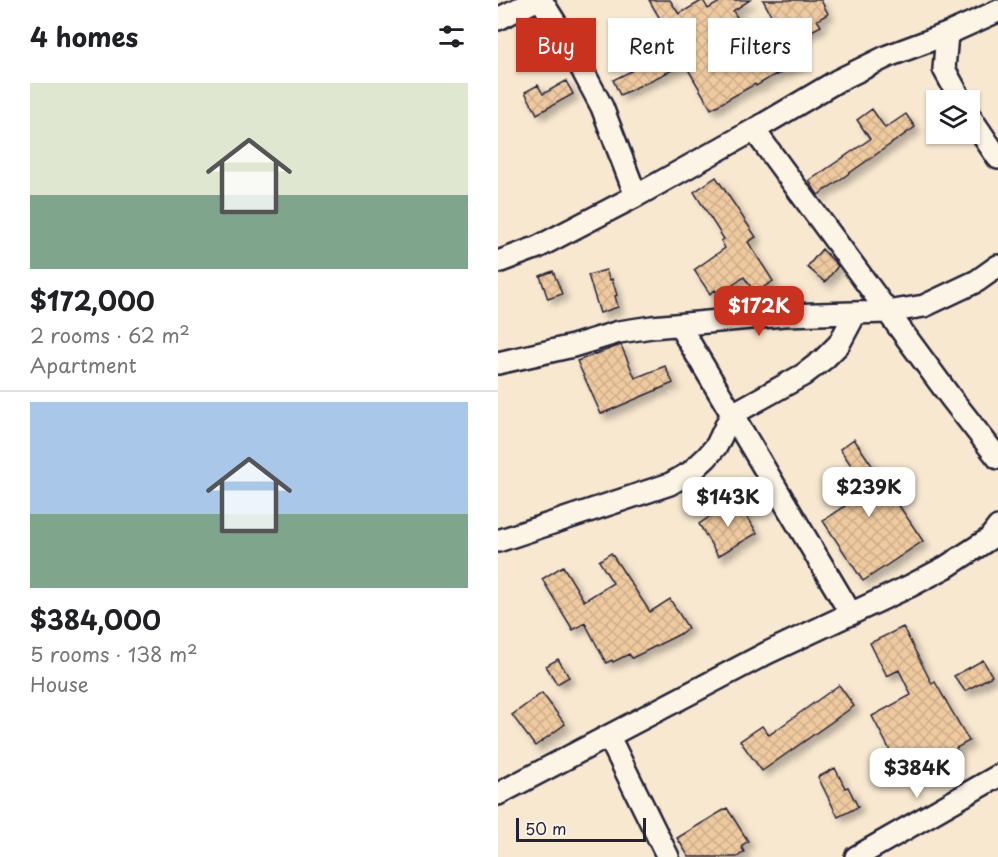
<!DOCTYPE html>
<html lang="en">
<head>
<meta charset="utf-8">
<style>
	:root { --surface:#fff; --page:#f6f6f6; --text:#202124; --muted:#757577; --line:#e0e0e0; --accent:#c8321e }
	body { margin:0; font-family:"Playpen Sans",sans-serif; background:var(--page); color:var(--text); height:100vh; display:flex; flex-direction:column; font-size:22px; white-space:nowrap }
	* { box-sizing:border-box; margin:0 }
	p { font-size:20px; color:var(--muted) }
	.icon { flex:none; width:33px; height:33px; fill:none; stroke:currentColor; stroke-width:2; stroke-linecap:round; stroke-linejoin:round }
	.map { position:relative; flex:1; overflow:hidden }
	.drawer { display:flex; flex-direction:column; background:var(--surface); width:498px }
	.drawer>* { flex:none }
	.top-card { position:absolute; left:18px; top:18px; width:392px; height:54px; display:flex; gap:12px }
	.buttons { position:absolute; left:428px; top:90px; display:grid; gap:12px }
	.buttons a { display:grid; place-items:center; width:54px; height:54px; border-radius:0px; background:var(--surface); box-shadow:0 2px 4px #0004; font-size:30px }
	.scale { position:absolute; left:18px; bottom:15px; width:130px; box-sizing:border-box; padding-left:6px; border:3px solid #22223b; border-top:0; font-size:16px; line-height:21px; white-space:nowrap; color:#22223b; -webkit-text-stroke:4px #fcf5e5; paint-order:stroke }
	.price { position:absolute; translate:-50% -51px; padding:0 14px; border-radius:12px; background:#fff; color:#222; font-size:20px; line-height:39px; filter:drop-shadow(0 2px 3px #0008) }
	.price::after { content:''; position:absolute; left:50%; top:36px; width:18px; height:14px; margin-left:-9px; background:inherit; clip-path:polygon(0 0,100% 0,50% 100%) }
	.price.current { background:var(--accent); color:#fff }
	ul { padding:0; list-style:none }
	li { display:grid; align-content:center; gap:12px; height:318px; padding:0 30px }
	li+li { border-top:2px solid var(--line) }
	li span { display:grid; place-items:center; height:186px; border-radius:0px; color:#555 }
	li>.icon { margin-inline-start:auto }
	span .icon { width:108px; height:108px; fill:#fffc; stroke-width:1 }
	li b { font-size:26px }
	h2 { display:flex; justify-content:space-between; align-items:center; height:72px; padding:0 30px; font-size:26px }
	.pill { padding:0 21px; border-radius:0px; background:var(--surface); box-shadow:0 2px 4px #0004; font-size:21px; line-height:54px }
	.pill.current { background:var(--accent); color:#fff }
	main { display:flex; flex:1; min-height:0 }
	.map>svg:first-child { display:block }
	.building { fill:url(#building-cross-hatch); stroke:#22223b; stroke-width:1.5; filter:url(#shadow) }
	.lines { fill:none; stroke-linecap:round; stroke-linejoin:round }
	.minor-casing { stroke:#22223b; stroke-width:26 }
	.minor { stroke:#fcf5e5; stroke-width:21 }
</style>
</head>
<body>
<main>
<section class="drawer">
<h2>4 homes<svg class="icon" aria-label="filters" viewBox="0 0 24 24"><path d="M4 7h16M4 17h16"/><circle cx="9" cy="7" r="2"/><circle cx="15" cy="17" r="2"/></svg></h2>
<ul>
<li><span style="background:linear-gradient(#dfe7d0 60%,#7fa58c 0)"><svg class="icon" aria-label="home" viewBox="0 0 24 24"><path d="M3 11l9-7 9 7M6 9v11h12V9"/></svg></span><div><b>$172,000</b><p>2 rooms · 62 m²</p><p>Apartment</p></div></li>
<li><span style="background:linear-gradient(#a9c7e8 60%,#7fa58c 0)"><svg class="icon" aria-label="home" viewBox="0 0 24 24"><path d="M3 11l9-7 9 7M6 9v11h12V9"/></svg></span><div><b>$384,000</b><p>5 rooms · 138 m²</p><p>House</p></div></li>
</ul>
</section>
<div class="map">
<svg width="500" height="857" viewBox="0 0 500 857">
	<defs>
		<pattern id="building-cross-hatch" width="8" height="8" patternUnits="userSpaceOnUse" patternTransform="scale(1.5)"><rect width="8" height="8" fill="#efca9f"/><path d="M0 0l8 8M0 8l8-8" fill="none" stroke="#cdad8a"/></pattern>
		<filter id="shadow"><feDropShadow dx="5.5" dy="5.5" stdDeviation="3" flood-color="#0004"/></filter>
	</defs>
	<rect width="100%" height="100%" fill="#f8e8d0"/>
	<filter id="ink" filterUnits="userSpaceOnUse"><feTurbulence type="fractalNoise" baseFrequency=".0167" numOctaves="2"/><feDisplacementMap in="SourceGraphic" scale="12" xChannelSelector="R" yChannelSelector="G"/><feConvolveMatrix kernelMatrix="1 2 1 2 8 2 1 2 1" color-interpolation-filters="sRGB"/></filter>
	<g filter="url(#ink)">
		<!-- building -->
		<path class="building" d="M151 0H172L181 14 205 0 210 9 225 0H252L235 11 264 58 291 44 301 64 279 75 278 74 258 86 257 84 213 109 187 64 122 95 115 80 179 48Z
			M265 0H323L330 14 319 20 323 26 289 44Z
			M68 81 75 94 39 114 27 92 40 85 45 94Z
			M374 109 387 128 408 114 417 127 320 195 311 181 372 139 359 120Z
			M218 177 258 237 250 242 275 281 257 293 246 277 221 295 217 290 212 294 196 270 227 248 223 241 226 239 196 192Z
			M324 249 340 266 327 282 309 267Z
			M108 270 112 280 114 279 119 295 117 296 120 307 102 313 90 275Z
			M55 271 64 294 50 299 42 276Z
			M123 345 137 378 167 366 175 383 103 414 79 361Z
			M356 439 425 541 365 581 325 521 347 506 334 487 357 471 342 449Z
			M240 501 259 533 220 556 201 524 230 504 232 506Z
			M113 553 152 612 172 599 190 628 180 635 134 658 131 654 115 662 114 660 108 663 87 623 75 630 44 579 65 566 86 601 115 583 101 561Z
			M405 627 434 684 437 682 471 741 458 748 459 751 446 758 445 755 406 777 374 716 413 695 401 670 389 676 372 643Z
			M60 659 71 677 59 684 48 666Z
			M485 660 494 676 467 691 456 676Z
			M341 685 356 706 264 771 242 741 264 726 271 735Z
			M44 693 67 724 37 746 14 715Z
			M337 768 347 788 350 787 360 807 340 817 320 777Z
			M229 808 250 841 243 846 246 852 239 857H191L179 838Z"/>
		<g class="lines">
			<defs>
				<path id="minor" d="M43 0 70 43 104 107 138 196
					M0 19 38 0
					M449 34 446 69 463 100
					M471 115 500 158
					M256 130 453 398 500 458
					M0 262 40 247 138 196 256 130 339 81 390 56 449 34 500 11
					M181 325 353 614
					M0 363 75 346 121 332 154 327 286 315 389 312 426 306 479 281 500 266
					M0 541 172 484 193 472 209 457 219 445 233 415 305 375 326 359 341 344 357 314
					M111 737 170 857
					M0 794 269 653 412 586 448 567 491 539 500 527
					M358 857 500 776"/>
			</defs>
			<!-- minor casing -->
			<use href="#minor" class="minor-casing"/>
			<!-- minor -->
			<use href="#minor" class="minor"/>
		</g>
	</g>
</svg>
<div class="buttons">
<a><svg class="icon" aria-label="layers" viewBox="0 0 24 24"><path d="M12 4l9 5-9 5-9-5zM3 14l9 5 9-5"/></svg></a>
</div>
<div class="scale">50 m</div>
<b class="price current" style="left:261px;top:337px">$172K</b>
<b class="price" style="left:371px;top:518px">$239K</b>
<b class="price" style="left:230px;top:528px">$143K</b>
<b class="price" style="left:419px;top:799px">$384K</b>
<div class="top-card">
<a class="pill current">Buy</a>
<a class="pill">Rent</a>
<a class="pill">Filters</a>
</div>
</div>
</main>
</body>
</html>
